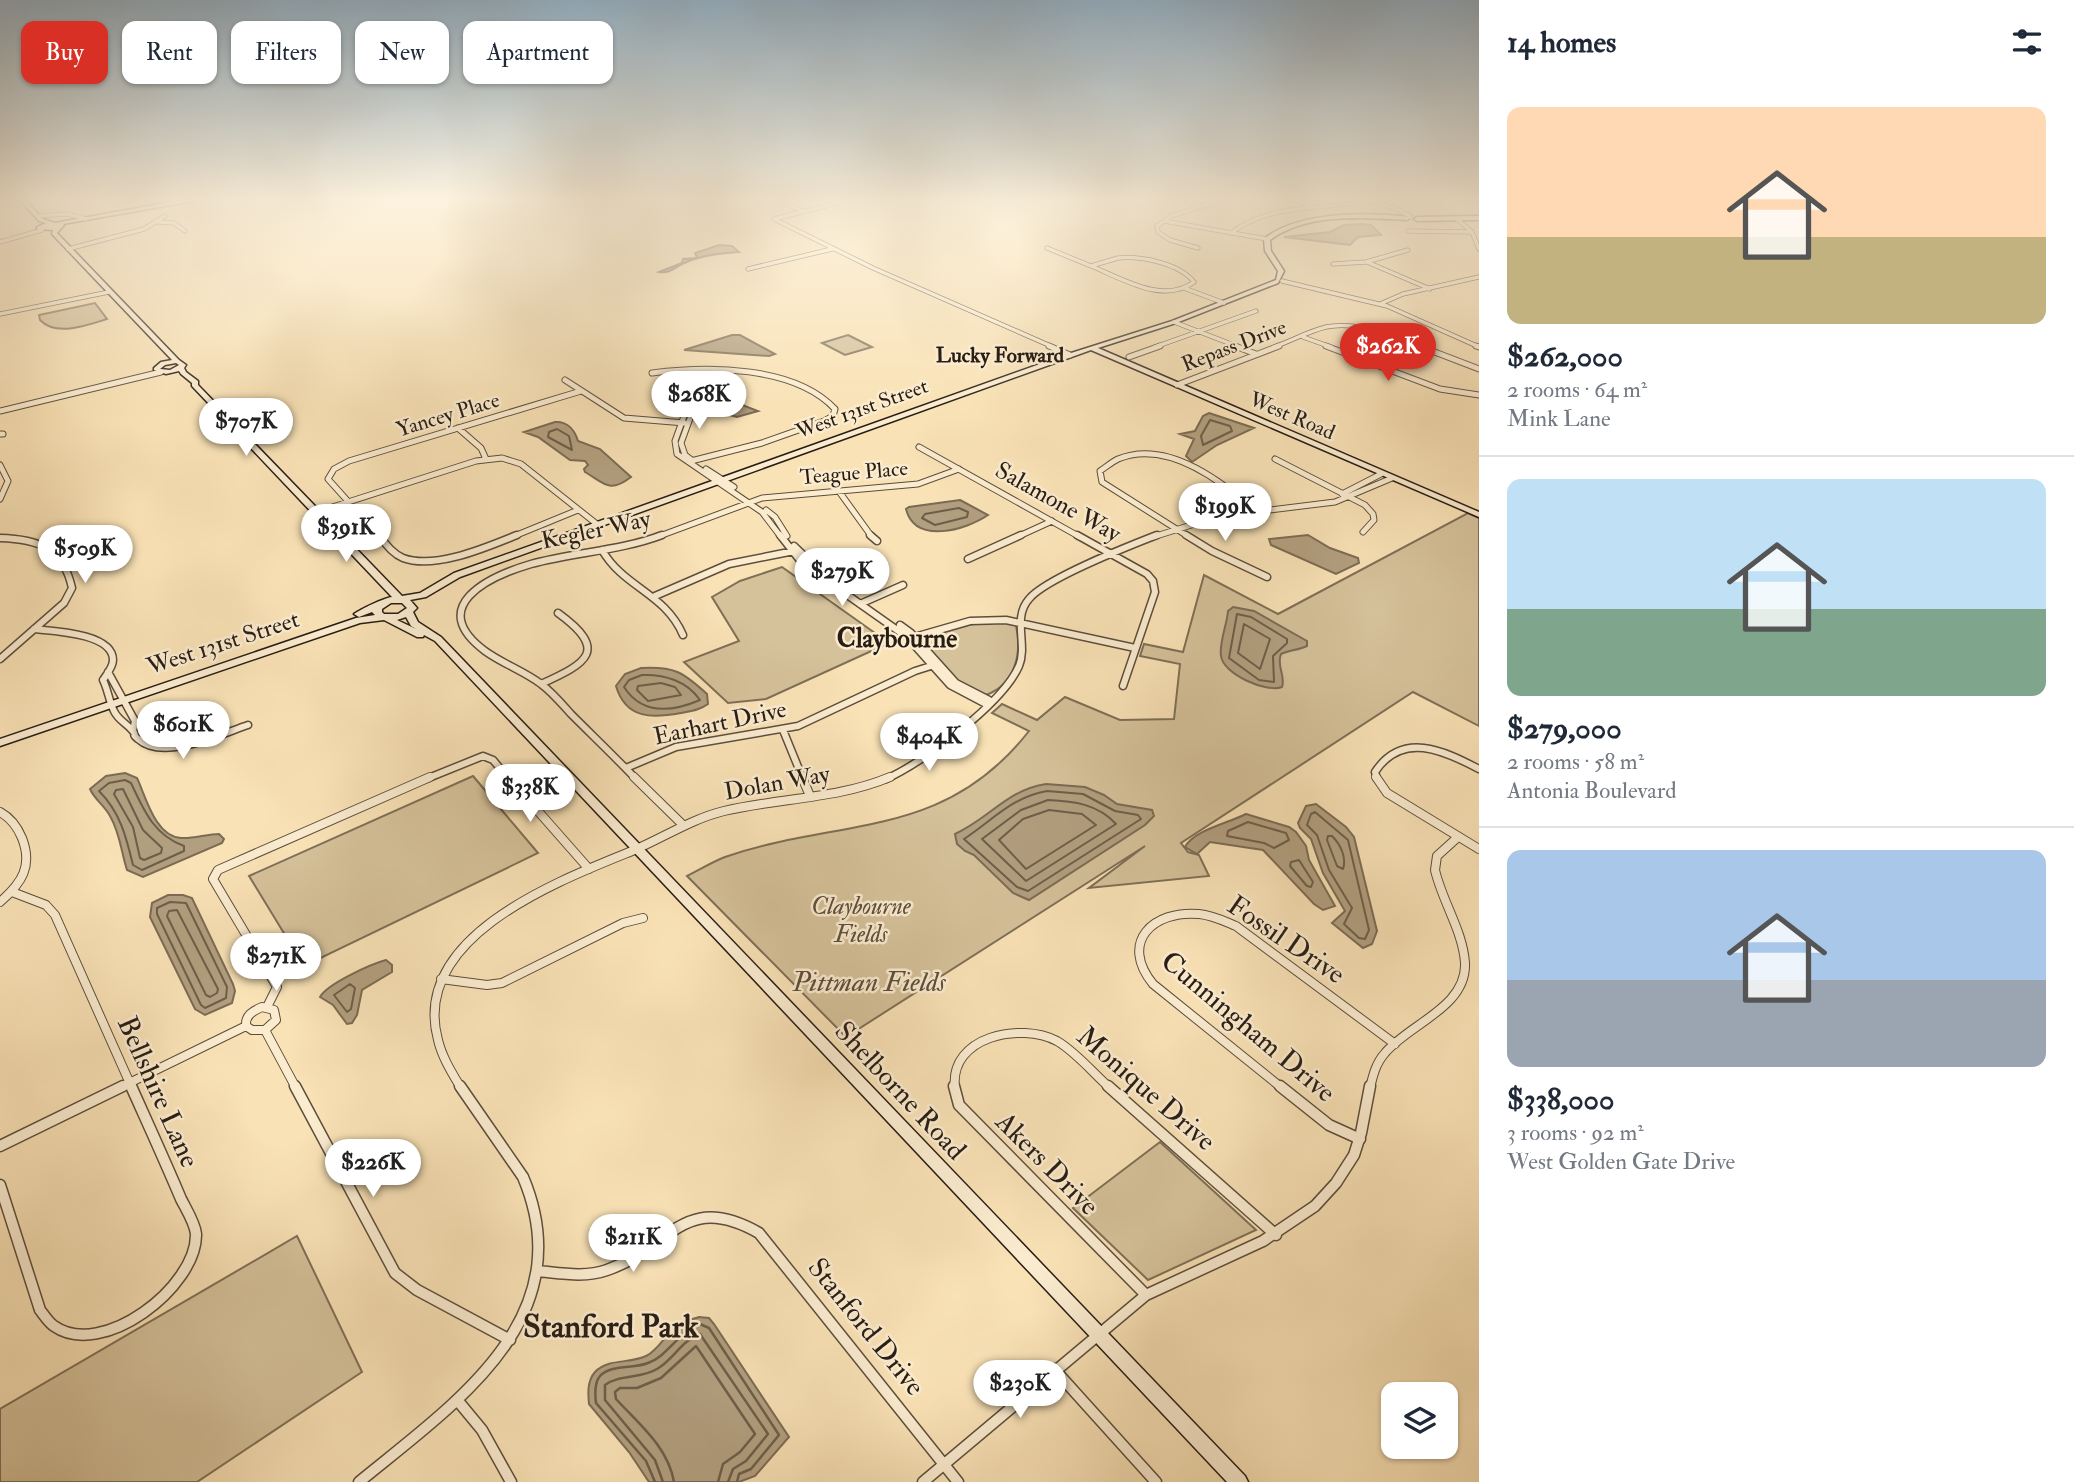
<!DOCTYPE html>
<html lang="en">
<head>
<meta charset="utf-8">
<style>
	:root { --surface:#fff; --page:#f2f2f3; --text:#1f2937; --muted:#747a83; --line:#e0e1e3; --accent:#d93025 }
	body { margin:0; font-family:"IM FELL Double Pica",serif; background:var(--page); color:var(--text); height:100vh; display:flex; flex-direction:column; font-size:26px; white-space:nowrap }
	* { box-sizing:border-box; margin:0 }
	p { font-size:23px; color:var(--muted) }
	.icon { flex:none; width:38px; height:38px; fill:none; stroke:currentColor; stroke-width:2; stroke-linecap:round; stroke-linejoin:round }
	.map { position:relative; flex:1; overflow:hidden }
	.drawer { display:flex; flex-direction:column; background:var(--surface); width:595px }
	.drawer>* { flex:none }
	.banner { position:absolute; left:21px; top:21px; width:665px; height:63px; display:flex; gap:14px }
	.fabs { position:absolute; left:1381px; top:1382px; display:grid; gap:14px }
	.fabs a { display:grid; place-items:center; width:77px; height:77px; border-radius:14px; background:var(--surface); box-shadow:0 2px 5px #0004; font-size:35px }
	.price { position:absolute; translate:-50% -60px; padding:0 16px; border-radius:24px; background:#fff; color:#222; font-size:23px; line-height:46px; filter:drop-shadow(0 2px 4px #0008) }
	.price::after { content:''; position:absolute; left:50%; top:42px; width:21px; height:16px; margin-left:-10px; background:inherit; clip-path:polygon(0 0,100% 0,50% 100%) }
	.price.selected { background:var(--accent); color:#fff }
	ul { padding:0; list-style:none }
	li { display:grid; align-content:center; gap:14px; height:371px; padding:0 28px }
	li+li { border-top:2px solid var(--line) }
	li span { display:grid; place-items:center; height:217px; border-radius:14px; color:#555 }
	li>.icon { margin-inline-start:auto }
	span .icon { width:126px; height:126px; fill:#fffc; stroke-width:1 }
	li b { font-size:30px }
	h2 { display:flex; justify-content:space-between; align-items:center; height:84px; padding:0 28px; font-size:30px }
	.chip { padding:0 24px; border-radius:14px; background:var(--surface); box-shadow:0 2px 5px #0004; font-size:24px; line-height:63px }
	.chip.selected { background:var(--accent); color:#fff }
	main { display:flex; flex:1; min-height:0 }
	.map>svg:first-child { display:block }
	.green { fill:#d5c19a; stroke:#7e6f57; stroke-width:2 }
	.water { fill:#b29f7f; stroke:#7b6b54; stroke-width:2 }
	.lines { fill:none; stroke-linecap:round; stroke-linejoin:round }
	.shore-far1 { stroke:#6d5e4a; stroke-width:2 }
	.shore { stroke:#6d5e4a; stroke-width:2.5 }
	.stream { stroke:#7b6b54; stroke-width:2 }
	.street-far4-casing { stroke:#5c4e3c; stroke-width:5 }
	.street-far3-casing { stroke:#5c4e3c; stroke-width:7 }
	.street-far2-casing { stroke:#5c4e3c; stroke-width:9 }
	.street-far1-casing { stroke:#5c4e3c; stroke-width:10 }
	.street-casing { stroke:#5c4e3c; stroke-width:13 }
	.secondary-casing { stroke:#281d14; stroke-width:3 }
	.street-far4 { stroke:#fbecd0; stroke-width:3.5 }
	.street-far3 { stroke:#fbecd0; stroke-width:5 }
	.street-far2 { stroke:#fbecd0; stroke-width:6 }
	.street-far1 { stroke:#fbecd0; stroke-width:8 }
	.street { stroke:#fbecd0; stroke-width:10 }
	.secondary { fill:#fbecd0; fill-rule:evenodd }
	.labels { text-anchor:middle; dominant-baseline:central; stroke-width:5; stroke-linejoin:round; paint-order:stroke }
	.far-street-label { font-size:21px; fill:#281d14; stroke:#fbecd0 }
	.far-neighbourhood-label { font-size:21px; font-weight:bold; fill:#281d14; stroke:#fbecd0 }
	.street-label { font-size:24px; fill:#281d14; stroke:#fbecd0 }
	.park-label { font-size:24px; font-style:italic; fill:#5c4e3c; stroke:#fbecd0 }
	.neighbourhood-label { font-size:26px; font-weight:bold; fill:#281d14; stroke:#fbecd0 }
	.near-street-label { font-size:28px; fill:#281d14; stroke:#fbecd0 }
	.near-park-label { font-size:28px; font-style:italic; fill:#5c4e3c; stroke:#fbecd0 }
	.near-neighbourhood-label { font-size:32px; font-weight:bold; fill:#281d14; stroke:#fbecd0 }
</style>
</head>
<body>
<main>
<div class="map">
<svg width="1479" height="1482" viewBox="0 0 1479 1482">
	<rect width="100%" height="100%" fill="#f9e2b6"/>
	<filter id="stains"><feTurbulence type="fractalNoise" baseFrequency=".00286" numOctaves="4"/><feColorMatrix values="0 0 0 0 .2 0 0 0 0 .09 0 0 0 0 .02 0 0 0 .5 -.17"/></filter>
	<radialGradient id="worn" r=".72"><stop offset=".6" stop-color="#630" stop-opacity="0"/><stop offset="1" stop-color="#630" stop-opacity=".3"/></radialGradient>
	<!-- green -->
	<path class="green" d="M95 303 107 319C88 325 56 337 40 320L39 315Z
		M848 335 872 347 845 355 822 343Z
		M1468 513 1479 518V726L1413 692 1181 843 1188 852 1199 855 1209 876 1089 888 1145 846 846 1037 687 876C699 870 712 862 725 857 841 817 943 841 1029 731L992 713 1002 704 1037 720 1065 697 1120 720 1174 719 1180 664 1140 656 1144 644 1183 652 1204 575 1278 614Z
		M782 567 889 643 766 699 728 703 684 662 739 641 712 597 740 581Z
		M1001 622 1016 625C1022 653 1016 684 986 695L955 680 920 639 973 624Z
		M473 776 538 853 304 966 249 876Z
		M1160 1142 1256 1230 1148 1280 1073 1208Z
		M297 1236 362 1372 197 1482H0V1409Z"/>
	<!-- water -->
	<path class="water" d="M1362 224 1371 225 1381 235 1358 237 1350 245 1284 237 1330 232 1344 225Z
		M719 245 732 246 739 252C720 253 698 256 682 264 677 266 670 274 659 272L682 263 683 259 697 258 695 253Z
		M732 335H740L775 354 769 356 684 350Z
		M737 403 758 411 737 417 707 409 711 405Z
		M1209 413 1254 428 1217 445 1192 462 1186 456 1194 439 1180 434 1195 431 1203 416Z
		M555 422C568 421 575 431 578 441L600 449 631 477C609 494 604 483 585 472L584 469 588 465 585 461 570 460 538 437 524 432Z
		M960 500 988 515C966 530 915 545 906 509L909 507Z
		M1308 535 1330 548 1358 558 1359 563 1336 574 1271 545 1269 539Z
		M1233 607 1254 611 1307 641V646C1299 650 1290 650 1281 654 1276 666 1286 676 1282 687 1266 693 1223 674 1221 656 1219 642 1227 625 1228 611Z
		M641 668C674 666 683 672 707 694L708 704C700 710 691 711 681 713 653 718 626 720 616 686L625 674Z
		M125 773 137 778C146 797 155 836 181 838 193 839 207 834 219 834L224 839 222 843 143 877 127 870C121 851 120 833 110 816 104 805 95 800 90 789L106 776Z
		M1046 784 1085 787 1104 795 1117 804 1152 810 1154 816 1145 825 1029 900 1013 893 974 855 965 851 957 844 955 834C990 818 1007 790 1046 784Z
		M1316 804 1346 827 1354 837 1377 931 1372 944 1363 948 1332 923 1345 911 1323 873 1311 839 1300 828 1298 823 1306 806Z
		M1246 814 1289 827 1296 832 1306 846 1309 860 1335 906 1323 910 1314 904 1263 850 1210 842 1197 854 1185 847C1194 830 1229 823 1246 814Z
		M168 895H183L192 898 233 984 235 991 232 1003 205 1015 195 1009 150 917 152 903Z
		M386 960 392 965V972L362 990 357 1015 352 1023 347 1024 333 1005 320 997C327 984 371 964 386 960Z
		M699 1317 709 1318 714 1324 789 1437 755 1476 739 1482H649L629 1452 589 1404C588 1394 587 1381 595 1372 608 1358 630 1364 646 1356 658 1350 664 1337 673 1329 680 1322 690 1320 699 1317Z"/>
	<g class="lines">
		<!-- shore-far1 -->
		<path class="shore-far1" d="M1210 420 1230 426 1232 431 1203 445 1201 436Z
			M557 429 569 436 572 450 548 437 549 432Z
			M959 508 968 512 967 517 935 525 922 518 925 514Z
			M1237 614 1251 617 1287 639V643L1273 656 1274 682 1259 680 1229 658Z
			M1244 624 1270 639 1260 669 1238 653Z
			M642 675C664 674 687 681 700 700 672 712 642 715 624 687L629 680Z
			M661 683 675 687 681 695 648 701 637 690 638 686Z
			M125 780 131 783C144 811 154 835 184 846V851L142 870 133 865C126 836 120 812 99 791L109 783Z
			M123 789 143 830 162 848 161 853 144 860 140 858 133 827 114 794 116 790Z
			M1047 791 1083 794 1115 811 1138 815 1141 819 1028 891 1017 887 964 839C993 820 1012 797 1047 791Z
			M1048 800C1073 801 1098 804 1116 824L1026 881 982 839 1021 810Z
			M1049 810 1082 814 1096 825 1026 869 999 840 1023 819Z
			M1315 812 1348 840 1369 930 1365 939 1359 938 1344 924 1352 908 1329 870 1317 835 1307 825 1311 814Z
			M1248 822 1286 833 1289 840 1274 848 1264 843 1227 836 1228 831Z
			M1328 836H1332C1340 844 1347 857 1343 869L1337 866 1327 840Z
			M1299 860 1313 882 1311 887 1307 886 1290 866 1291 862Z
			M170 902 186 903 227 987 226 998 205 1008 201 1005 157 914V908Z
			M177 910 218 989 217 993 210 997 206 995 167 916 169 911Z
			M350 984 355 988 351 1009 347 1012 334 995Z"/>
		<!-- shore -->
		<path class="shore" d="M655 1482 646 1461 596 1403C595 1395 594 1383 600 1376 611 1364 634 1369 648 1363 668 1356 677 1333 700 1324L709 1328 779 1435 751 1469 739 1474 737 1482
			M663 1482 655 1460 605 1400V1385C620 1374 641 1379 657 1369 674 1359 681 1341 700 1334L768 1434 746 1461 733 1469 728 1482
			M674 1482C668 1447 639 1424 616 1399L615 1392 620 1388H637L661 1378 696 1346 755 1434 740 1452 723 1464 718 1482"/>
		<!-- stream -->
		<path class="stream" d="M1466 199 1479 202"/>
		<defs>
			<path id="street-far4" d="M774 199 803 211
				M1296 199 1310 207
				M1426 199 1440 203
				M1368 200 1397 209 1411 217
				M25 203 41 199
				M37 216 67 214 86 219
				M774 219 873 268 1053 347
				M774 219 853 199
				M1457 219 1472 232 1479 249
				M1164 221 1267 239
				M158 222 174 223 185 231
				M1408 231 1472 232
				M1231 233C1272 202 1322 211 1370 200
				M0 242 42 230
				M1047 248 1091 266
				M1198 248 1170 240 1158 232 1157 226 1171 216 1225 199
				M68 249 144 229 165 216
				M1118 258C1141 256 1179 263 1194 282 1163 305 1121 278 1091 266Z
				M1367 262 1430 289
				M1333 264 1366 262 1408 250
				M748 269 832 249
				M1282 281 1387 306 1479 347
				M1184 288 1224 303
				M1380 304 1403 294 1479 277
				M0 314 109 292
				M1174 322 1239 347
				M1303 337 1331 347
				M1155 347 1256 311
				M1274 347C1291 341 1309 331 1326 327 1357 320 1395 337 1424 347"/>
			<path id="street-far3" d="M1049 346 1070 355
				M1235 346 1256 354
				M1326 346 1440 389 1479 395
				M1419 346 1479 369
				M1476 346 1479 347
				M1129 357 1160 346
				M700 372 675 441 677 454 762 512 781 537
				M652 373C707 366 794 365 835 409L833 416 824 421 762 443 691 461
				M565 380 624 418 685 423
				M1177 385 1279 346
				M0 411 161 372
				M458 428 481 448 486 459
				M0 434H3
				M919 447 1080 537
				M1275 459 1365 505 1373 514 1374 520 1363 532
				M693 461 685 455 681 443 707 372
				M0 465 8 481 0 499
				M706 469 734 487
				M838 490 872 537
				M1342 494 1381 474
				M766 510 775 517 787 536
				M317 512 476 461 502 458 521 464 598 525
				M380 537 328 479 334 469 349 461 581 391
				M512 537 578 510
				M657 537 762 498 918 484 959 469
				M1017 537 1052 521
				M1153 537 1220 516 1335 502 1392 478
				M1189 537 1102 482 1100 471C1106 467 1112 462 1118 459 1166 439 1222 481 1255 511"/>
			<path id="street-far2" d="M379 535C385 544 393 554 403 558 435 570 487 547 517 535
				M780 535 802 563 907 637 950 685 986 704
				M870 535 877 541
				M1077 535 1147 574 1153 581 1155 592 1123 686
				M1186 535 1212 551 1267 577
				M0 538C37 539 63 547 72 588L64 603 0 659
				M794 546 818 569
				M602 550C624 588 665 593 683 635
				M968 559 1021 535
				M655 596 729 564 794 551
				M860 604 903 585
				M900 625 911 633 956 683 989 700
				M34 629C53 631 113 633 113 660 113 667 107 674 103 680 108 690 109 701 114 711 118 720 126 723 132 730 139 738 130 732 138 739 163 762 221 734 248 725
				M911 638 970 621 1006 620 1135 648
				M108 672 135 721 133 731
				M541 684C588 663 609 650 558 613
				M783 730 803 779
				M626 768 676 747 798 726 915 671 934 665
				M426 779 483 756 493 760 509 779
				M636 779C615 757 593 736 571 714 562 704 552 692 541 684 524 671 503 664 485 651 426 607 487 577 531 564 574 552 620 551 662 535
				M886 779C923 763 1003 703 1019 666 1028 645 1012 618 1029 599 1046 578 1129 546 1157 535
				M1377 779 1375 772C1402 731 1443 750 1479 769"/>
			<path id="street-far1" d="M508 777 589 869
				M634 777 683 825
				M802 777 810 796
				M1376 777 1387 793 1479 849
				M0 812C11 818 17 826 22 838 33 866 22 883 0 902
				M12 892 46 905 55 915 132 1088
				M441 979 487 985 502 983 623 923 643 918
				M262 1007 274 1010 276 1020 265 1030H252L246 1026C245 1015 253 1011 262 1007Z
				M267 1007 277 987 213 879 218 870 430 777
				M265 1030 296 1088
				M119 1088 246 1026
				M461 1088C452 1073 442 1057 438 1040 410 937 558 881 632 851 663 838 691 819 724 811 779 798 838 799 890 777
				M955 1088C949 1036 1021 1022 1057 1041 1076 1052 1093 1073 1110 1088
				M1282 1088 1153 984C1119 942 1153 910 1199 914 1212 915 1224 921 1236 926L1395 1044
				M1370 1088C1373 1075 1376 1063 1385 1053 1409 1024 1467 1007 1465 963 1463 931 1442 901 1435 870L1437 856 1458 837"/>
			<path id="street" d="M295 1086 395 1273 417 1290 510 1340
				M954 1086 959 1105 1146 1295
				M1108 1086 1276 1235
				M1280 1086 1329 1125 1360 1139
				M0 1146 123 1086
				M0 1185 40 1310C44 1315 49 1323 54 1326 102 1360 197 1287 196 1234 195 1223 186 1209 181 1199 165 1161 148 1124 131 1086
				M537 1271C560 1273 585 1278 607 1270 671 1248 683 1190 759 1233L958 1482
				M1054 1369 1156 1482
				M458 1401 482 1430 511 1482
				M359 1482C454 1404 583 1319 523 1177L460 1086
				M923 1482 1146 1295 1263 1241 1315 1206 1336 1183 1354 1155 1361 1133 1370 1086"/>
			<path id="secondary" d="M19 199H24L43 219 55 223 187 199H196L194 201 63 224 64 225 57 233 179 360 186 365 184 368 186 372 198 381V385L402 596 420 593 454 573 1068 354 1172 321 1276 280 1278 271 1265 251 1264 239C1298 211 1367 212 1410 217L1408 220C1363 218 1309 212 1270 240L1271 251 1284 271 1278 283 1176 323 1098 348 1479 512V517L1091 350 460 577 426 597 410 600 417 608 413 612 418 622 441 637 1245 1476 1248 1482H1227L435 641 424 635 423 637H417L384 620 360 623 0 746V739L356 618 375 615 372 612 359 617 354 614C361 609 384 598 392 597L192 386V383L181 374 179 371 166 374 154 370V368L161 362 172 360 52 234 53 230 37 229V227L46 223 39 221ZM176 363 179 365 170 370 160 369 165 365ZM391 603H402L407 608 398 614H384L382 612V609ZM406 617 411 626 416 629 397 620Z
				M1479 216V220L1417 221 1414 219 1417 217Z"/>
		</defs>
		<!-- street-far4 casing -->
		<use href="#street-far4" class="street-far4-casing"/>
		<!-- street-far3 casing -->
		<use href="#street-far3" class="street-far3-casing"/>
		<!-- street-far2 casing -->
		<use href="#street-far2" class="street-far2-casing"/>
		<!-- street-far1 casing -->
		<use href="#street-far1" class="street-far1-casing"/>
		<!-- street casing -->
		<use href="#street" class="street-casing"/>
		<!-- secondary casing -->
		<use href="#secondary" class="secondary-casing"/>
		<!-- street-far4 -->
		<use href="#street-far4" class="street-far4"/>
		<!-- street-far3 -->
		<use href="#street-far3" class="street-far3"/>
		<!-- street-far2 -->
		<use href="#street-far2" class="street-far2"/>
		<!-- street-far1 -->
		<use href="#street-far1" class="street-far1"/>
		<!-- street -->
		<use href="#street" class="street"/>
		<!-- secondary -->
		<use href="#secondary" class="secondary"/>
	</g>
	<!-- sky -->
	<linearGradient id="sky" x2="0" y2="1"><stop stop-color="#92acbe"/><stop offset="0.49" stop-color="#fcf2de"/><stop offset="1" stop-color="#fcf2de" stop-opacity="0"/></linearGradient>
	<rect width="1479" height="406" fill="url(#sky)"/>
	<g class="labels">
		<!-- far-street labels -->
		<g class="far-street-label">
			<text transform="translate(1234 346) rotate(-21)">Repass Drive</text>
			<text transform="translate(862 409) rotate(-20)">West 131st Street</text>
			<text transform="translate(448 415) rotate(-17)">Yancey Place</text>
			<text transform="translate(1292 416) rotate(23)">West Road</text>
			<text transform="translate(854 473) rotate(-5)">Teague Place</text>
		</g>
		<!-- far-neighbourhood labels -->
		<g class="far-neighbourhood-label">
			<text x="1000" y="355">Lucky Forward</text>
		</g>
		<!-- street labels -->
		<g class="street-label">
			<text transform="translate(1058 502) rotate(29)">Salamone Way</text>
			<text transform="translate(596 530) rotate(-12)">Kegler Way</text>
			<text transform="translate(223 643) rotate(-18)">West 131st Street</text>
			<text transform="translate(720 723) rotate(-12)">Earhart Drive</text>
			<text transform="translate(777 783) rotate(-10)">Dolan Way</text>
		</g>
		<!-- park labels -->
		<g class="park-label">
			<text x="861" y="906">Claybourne<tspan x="861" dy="28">Fields</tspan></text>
		</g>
		<!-- neighbourhood labels -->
		<g class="neighbourhood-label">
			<text x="897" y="639">Claybourne</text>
		</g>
		<!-- near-street labels -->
		<g class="near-street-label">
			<text transform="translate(1286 940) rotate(34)">Fossil Drive</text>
			<text transform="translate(1248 1027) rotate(40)">Cunningham Drive</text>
			<text transform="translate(1146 1089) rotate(41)">Monique Drive</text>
			<text transform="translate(900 1091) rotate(47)">Shelborne Road</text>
			<text transform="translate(158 1092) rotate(66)">Bellshire Lane</text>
			<text transform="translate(1047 1164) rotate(45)">Akers Drive</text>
			<text transform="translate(866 1327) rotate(51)">Stanford Drive</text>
		</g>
		<!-- near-park labels -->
		<g class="near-park-label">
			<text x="869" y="982">Pittman Fields</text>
		</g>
		<!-- near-neighbourhood labels -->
		<g class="near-neighbourhood-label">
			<text x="611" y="1327">Stanford Park</text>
		</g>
	</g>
	<rect width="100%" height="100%" filter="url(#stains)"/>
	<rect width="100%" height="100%" fill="url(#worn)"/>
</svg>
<div class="fabs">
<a><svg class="icon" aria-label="layers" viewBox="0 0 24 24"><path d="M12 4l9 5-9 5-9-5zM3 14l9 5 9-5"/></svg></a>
</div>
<b class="price selected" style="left:1388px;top:383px">$262K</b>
<b class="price" style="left:699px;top:431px">$268K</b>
<b class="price" style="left:246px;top:458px">$707K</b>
<b class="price" style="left:1225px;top:543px">$199K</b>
<b class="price" style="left:346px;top:564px">$391K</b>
<b class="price" style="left:85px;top:585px">$509K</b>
<b class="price" style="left:842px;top:608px">$279K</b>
<b class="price" style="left:183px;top:761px">$601K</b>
<b class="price" style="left:929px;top:773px">$404K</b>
<b class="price" style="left:530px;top:824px">$338K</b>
<b class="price" style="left:276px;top:993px">$271K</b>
<b class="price" style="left:373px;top:1199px">$226K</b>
<b class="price" style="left:633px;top:1274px">$211K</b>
<b class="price" style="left:1020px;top:1420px">$230K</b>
<div class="banner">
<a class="chip selected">Buy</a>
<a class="chip">Rent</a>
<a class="chip">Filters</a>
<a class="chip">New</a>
<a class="chip">Apartment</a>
</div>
</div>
<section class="drawer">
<h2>14 homes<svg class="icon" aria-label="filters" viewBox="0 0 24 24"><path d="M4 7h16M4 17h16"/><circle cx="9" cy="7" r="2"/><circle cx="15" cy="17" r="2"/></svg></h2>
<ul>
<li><span style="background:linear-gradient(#ffd9b3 60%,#c2b280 0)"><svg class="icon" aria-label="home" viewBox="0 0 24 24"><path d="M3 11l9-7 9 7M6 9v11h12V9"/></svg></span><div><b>$262,000</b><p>2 rooms · 64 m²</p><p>Mink Lane</p></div></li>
<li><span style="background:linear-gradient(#bfe0f5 60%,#7fa58c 0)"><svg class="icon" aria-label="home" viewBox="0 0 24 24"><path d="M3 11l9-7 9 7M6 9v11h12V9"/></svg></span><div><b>$279,000</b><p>2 rooms · 58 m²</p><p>Antonia Boulevard</p></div></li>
<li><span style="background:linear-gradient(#a9c7e8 60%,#9aa5b1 0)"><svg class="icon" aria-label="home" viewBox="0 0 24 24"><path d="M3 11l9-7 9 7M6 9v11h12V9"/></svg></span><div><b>$338,000</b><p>3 rooms · 92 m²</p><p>West Golden Gate Drive</p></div></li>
</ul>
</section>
</main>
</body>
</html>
